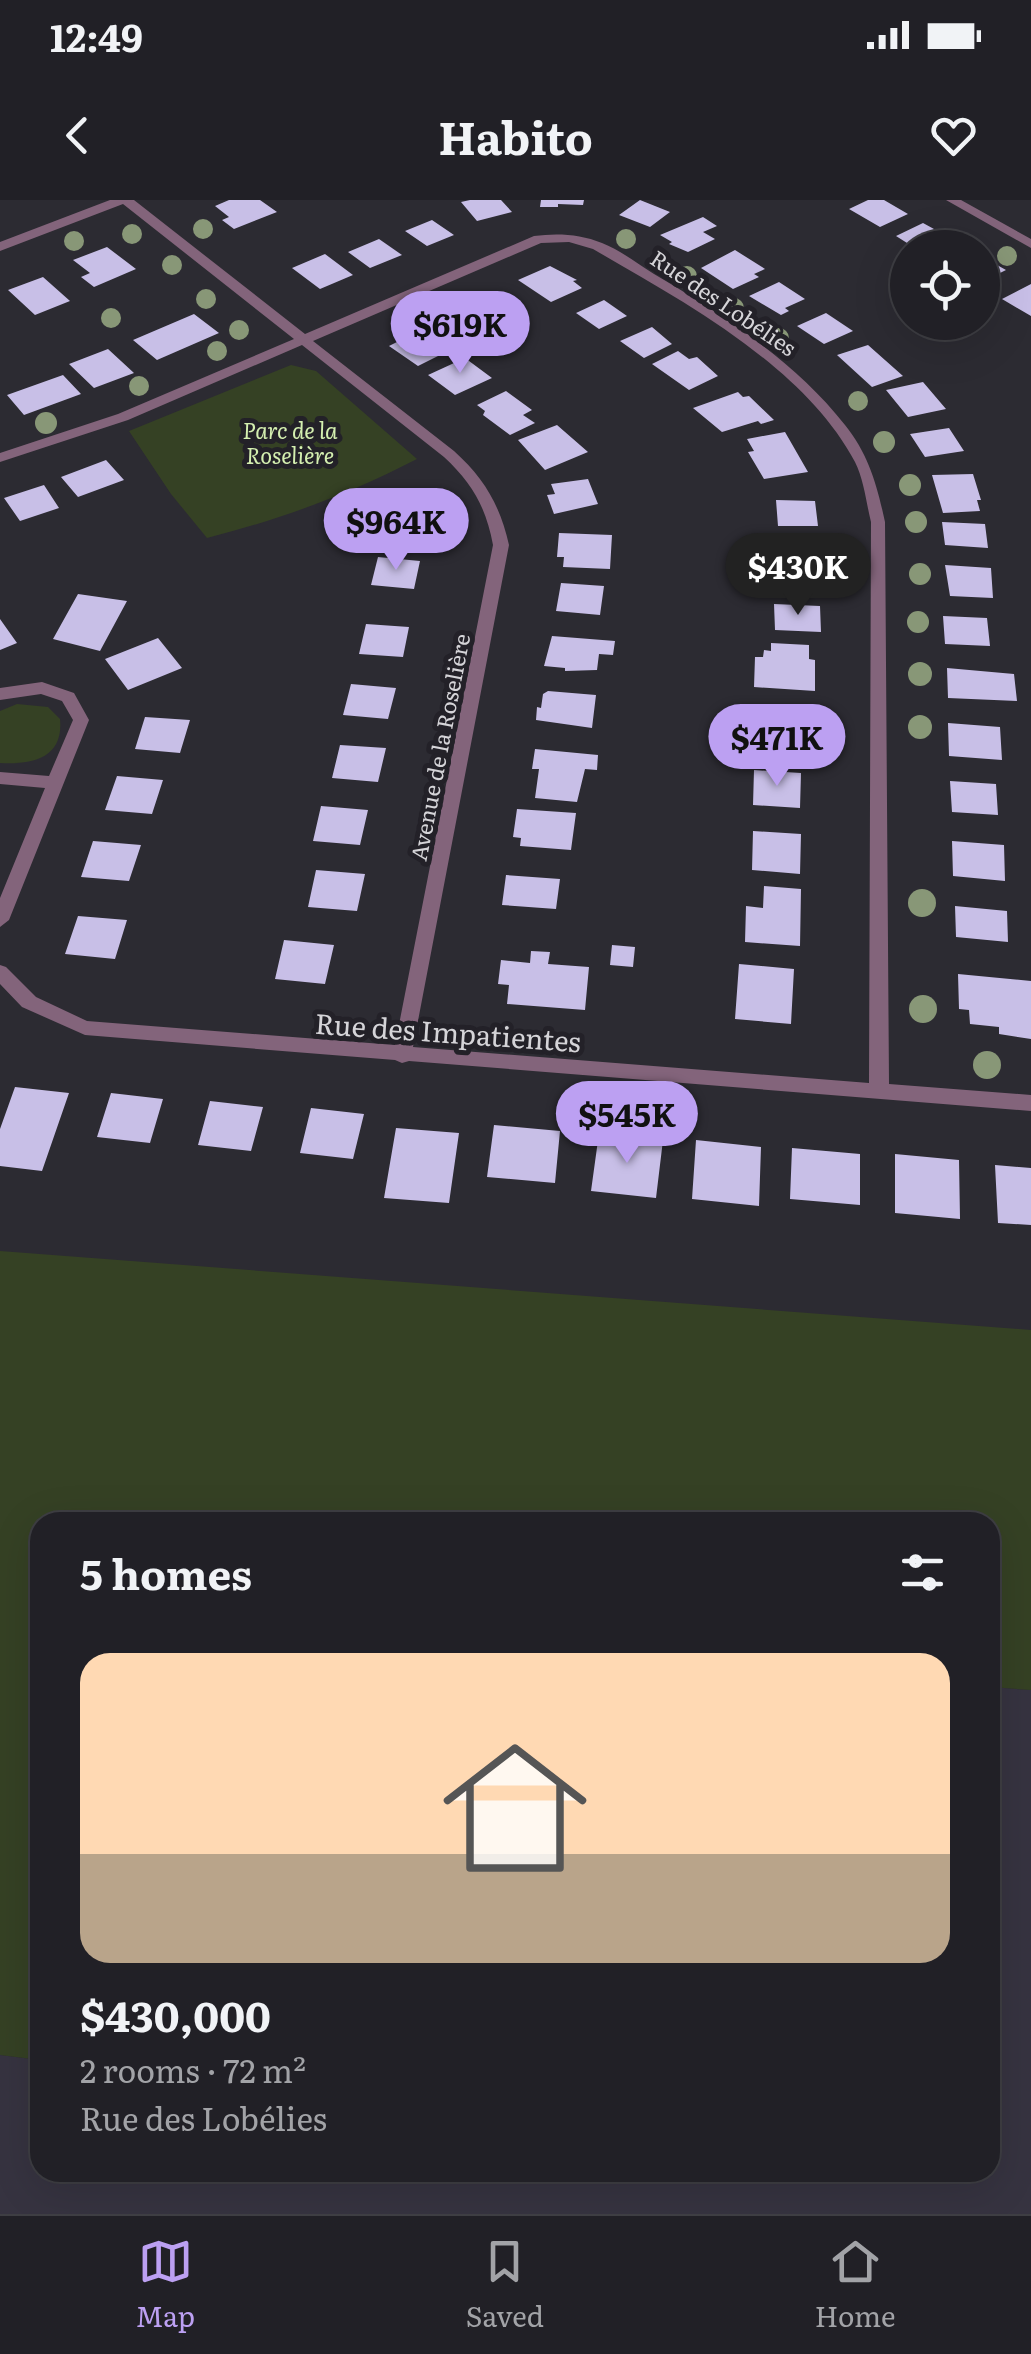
<!DOCTYPE html>
<html lang="en">
<head>
<meta charset="utf-8">
<style>
	:root { --surface:#212026; --page:#29282e; --text:#f1f3f6; --muted:#a2a3a7; --line:#3e3e43; --accent:#bca0f2 }
	body { margin:0; font-family:Literata,serif; background:var(--page); color:var(--text); height:100vh; display:flex; flex-direction:column; font-size:38px; white-space:nowrap }
	* { box-sizing:border-box; margin:0 }
	p { font-size:32px; color:var(--muted) }
	.icon { flex:none; width:55px; height:55px; fill:none; stroke:currentColor; stroke-width:2; stroke-linecap:round; stroke-linejoin:round }
	.map { position:relative; flex:1; overflow:hidden }
	.drawer { position:absolute; left:30px; top:1312px; width:970px; height:670px; display:flex; flex-direction:column; background:var(--surface); border-radius:30px; box-shadow:0 10px 40px #0002,0 0 0 2px var(--line) }
	.drawer>* { flex:none }
	.tools { position:absolute; left:890px; top:30px; display:grid; gap:20px }
	.tools a { display:grid; place-items:center; width:110px; height:110px; border-radius:50%; background:var(--surface); box-shadow:0 10px 40px #0002,0 0 0 2px var(--line); font-size:50px }
	.price { position:absolute; translate:-50% -85px; padding:0 22px; border-radius:35px; background:var(--accent); color:#111; font-size:32px; line-height:65px; filter:drop-shadow(0 2px 5px #0008) }
	.price::after { content:''; position:absolute; left:50%; top:60px; width:30px; height:22px; margin-left:-15px; background:inherit; clip-path:polygon(0 0,100% 0,50% 100%) }
	.price.active { background:#222; color:#fff }
	ul { padding:0; list-style:none }
	li { display:grid; align-content:center; gap:20px; height:530px; padding:0 50px }
	li+li { border-top:2px solid var(--line) }
	li span { display:grid; place-items:center; height:310px; border-radius:30px; color:#555 }
	li>.icon { margin-inline-start:auto }
	span .icon { width:180px; height:180px; fill:#fffc; stroke-width:1 }
	li b { font-size:42px }
	h2 { display:flex; justify-content:space-between; align-items:center; height:120px; padding:0 50px; font-size:42px }
	.status { display:flex; justify-content:space-between; align-items:center; height:70px; padding:0 50px; background:var(--surface); direction:ltr }
	.status svg { height:28px; fill:currentColor }
	header { display:flex; justify-content:space-between; align-items:center; height:130px; padding:0 50px; background:var(--surface); font-size:45px; font-weight:700 }
	.dock { display:flex; justify-content:space-around; align-items:center; height:140px; border-top:2px solid var(--line); background:var(--surface); font-size:28px; color:var(--muted) }
	.dock a { display:grid; justify-items:center; gap:5px }
	.dock .active { color:var(--accent) }
	.map>svg:first-child { display:block }
	.built { fill:#363340 }
	.green { fill:#354124 }
	.building { fill:#c8bfe7 }
	.lines { fill:none; stroke-linecap:round; stroke-linejoin:round }
	.minor { fill:#83647b; fill-rule:evenodd }
	.tree { fill:#889777 }
	.labels { text-anchor:middle; dominant-baseline:central; stroke-width:10; stroke-linejoin:round; paint-order:stroke }
	.far-street-label { font-size:22px; fill:#d5d4d8; stroke:#232128 }
	.far-park-label { font-size:22px; font-style:italic; fill:#d4efb0; stroke:#232128 }
	.street-label { font-size:28px; fill:#d5d4d8; stroke:#232128 }
</style>
</head>
<body>
<div class="status"><b>12:49</b><svg viewBox="0 0 49 12"><path d="M0 12V9h3v3zM5 12V6h3v6zM10 12V3h3v9zM15 12V0h3v12zM26 1h20v11H26zM47 4h2v5h-2z"/></svg></div>
<header><svg class="icon" aria-label="back" viewBox="0 0 24 24"><path d="M15 5l-7 7 7 7"/></svg>Habito<svg class="icon" aria-label="heart" viewBox="0 0 24 24"><path d="M12 20l-8-8c-3-5 5-10 8-4 3-6 11-1 8 4z"/></svg></header>
<div class="map">
<svg width="1031" height="2014" viewBox="0 0 1031 2014">
	<rect width="100%" height="100%" fill="#2c2b32"/>
	<!-- built -->
	<path class="built" d="M990 1487 1031 1490V2014H0V1855L40 1860V1972H990Z"/>
	<!-- green -->
	<path class="green" d="M291 165 316 171 417 259C349 294 282 319 207 338L171 294 129 231Z
		M17 504 48 507 60 519C64 559 31 565 0 563V511Z
		M0 1051 1031 1130V1490L990 1487V1322H40V1860L0 1855Z"/>
	<!-- building -->
	<path class="building" d="M229 0H260L277 12 234 29 222 20 229 17 215 6Z
		M470 0H501L512 12 477 21 461 2Z
		M541 0H584L583 5 558 4V7H540Z
		M640 0 670 12 650 27 619 15Z
		M868 0H884L908 14 880 27 849 9Z
		M703 17 717 26 703 32 715 39 688 52 669 44 672 42 660 35Z
		M432 20 454 35 427 46 405 31Z
		M923 23 956 41 943 48H915L896 36Z
		M379 39 402 55 370 68 348 52Z
		M107 47 136 69 94 87 81 77 90 73 73 60Z
		M735 50 765 69 754 74 759 77 733 89 701 68Z
		M325 54 353 75 320 89 292 68Z
		M988 60 1006 70 982 82V62Z
		M550 66 577 80 573 81 582 88 551 102 518 80Z
		M43 77 70 101 35 115 8 90Z
		M779 82 805 99 785 108 789 111 781 115 749 96Z
		M1031 84V116L1002 99Z
		M604 100 627 116 599 129 576 113Z
		M826 113 853 131 824 144 797 126Z
		M194 114 219 133 157 160 133 140Z
		M652 127 672 144 644 158 620 141Z
		M423 129 452 149 418 166 389 146Z
		M868 145 903 176 872 187 837 155Z
		M108 149 134 173 94 188 69 164Z
		M678 151 689 159 697 157 718 176 689 190 652 164Z
		M465 158 492 178 455 195 428 175Z
		M63 175 81 194 24 215 7 195Z
		M923 182 946 209 908 217 886 190Z
		M506 191 532 210 523 215 535 223 510 235 483 215 485 211 477 205Z
		M738 192 743 197 749 196 774 220 761 224 758 221 722 232 693 208Z
		M557 225 588 252 545 270 518 240Z
		M949 228 964 251 925 257 910 234Z
		M785 232 808 272 764 279 748 252 754 251 747 239Z
		M106 260 124 280 78 297 61 277Z
		M973 274 981 300H977L980 311 943 313 932 275Z
		M588 279 598 304 554 314 547 295 555 294 551 284Z
		M44 285 59 308 20 321 4 298Z
		M776 300 815 301 818 326H778Z
		M942 322 985 324 988 348 945 345Z
		M559 333 612 335 610 369 563 367 564 357H557Z
		M769 349 819 352 818 382 767 378Z
		M378 357 420 361 414 389 371 385Z
		M945 365 991 368 993 398 950 396Z
		M561 383 604 386 600 415 556 411Z
		M78 394 127 401 100 451 53 439Z
		M774 404 820 406 821 432 775 430Z
		M943 416 987 418 990 446 945 444Z
		M0 419 17 443 0 450Z
		M366 424 409 427 403 457 359 454Z
		M552 436 615 441 613 455 599 454 597 470 565 471V468L544 466Z
		M158 438 182 468 128 490 105 459Z
		M771 443 809 445V459L815 460V491L754 487 755 457H763L764 450 771 451Z
		M947 468 1014 474 1017 501 948 498Z
		M351 484 396 488 388 519 343 515Z
		M548 491 596 495 592 528 536 520 537 507 541 508 543 494Z
		M751 504 806 508 805 547 749 542Z
		M145 517 190 520 180 553 135 549Z
		M948 523 1000 527 1002 560 949 556Z
		M340 545 386 548 378 582 332 578Z
		M535 549 598 555 597 570 585 569 577 602 535 598 539 569H532Z
		M754 570 801 573 800 608 753 605Z
		M117 576 163 580 152 614 105 610Z
		M950 581 996 584 998 615 952 612Z
		M321 606 368 610 360 645 313 641Z
		M517 609 576 613 571 650 520 646 521 638 513 637Z
		M753 631 801 634 800 674 752 670Z
		M93 641 141 645 129 681 81 677Z
		M952 641 1004 645 1005 681 953 676Z
		M316 670 365 674 357 711 308 707Z
		M506 675 560 679 556 709 502 705Z
		M764 686 801 689 800 746 745 742 746 706 763 708Z
		M955 706 1007 711 1008 742 956 737Z
		M78 716 127 720 115 759 65 754Z
		M284 740 334 745 325 784 275 779Z
		M612 745 635 747 633 767 610 765Z
		M531 751 550 752 548 764 589 767 585 810 507 804 509 785 498 784 501 760 530 763Z
		M739 764 794 769 791 824 735 819Z
		M958 774 1031 781V839L999 834V827L970 824 969 810 959 809Z
		M15 887 69 893 42 971 0 966V929Z
		M111 893 163 899 150 943 97 937Z
		M210 901 263 907 251 951 198 945Z
		M311 908 364 914 353 959 300 953Z
		M494 925 560 931 555 983 487 977Z
		M396 928 459 933 449 1003 384 998Z
		M599 933 663 940 656 998 591 991Z
		M696 940 761 947 759 1006 692 999Z
		M792 948 860 954V1005L790 999Z
		M895 954 959 960 960 1019 895 1013Z
		M995 965 1031 968V1025L998 1023Z"/>
	<g class="lines">
		<!-- minor -->
		<path class="minor" d="M110 0H134L305 134 534 36C557 33 580 34 602 43 620 50 638 64 654 74 723 115 795 161 845 225 869 255 877 285 885 322L889 884 1031 895V911L409 861 402 863 395 860 85 835 22 807 0 784V765L6 767 36 797 87 821 395 845 493 345C486 307 472 283 444 257L302 145 128 220 0 262V253L118 214 294 139 123 4 0 51V42ZM569 42 593 49C684 102 804 166 855 262 864 280 866 302 871 322L869 883 413 847 509 345C500 305 484 278 454 251L313 141 541 43Z
			M946 0H961L1031 39V48Z
			M42 482 74 493 89 520 9 720 0 727V698L45 588 0 584V572L49 576 73 520 62 501 41 494 0 500V488Z"/>
	</g>
	<!-- trees -->
	<g class="tree">
		<circle cx="203" cy="29" r="10"/>
		<circle cx="132" cy="34" r="10"/>
		<circle cx="626" cy="39" r="10"/>
		<circle cx="74" cy="41" r="10"/>
		<circle cx="1007" cy="56" r="10"/>
		<circle cx="172" cy="65" r="10"/>
		<circle cx="687" cy="76" r="10"/>
		<circle cx="206" cy="99" r="10"/>
		<circle cx="734" cy="108" r="10"/>
		<circle cx="111" cy="118" r="10"/>
		<circle cx="239" cy="130" r="10"/>
		<circle cx="779" cy="138" r="10"/>
		<circle cx="217" cy="151" r="10"/>
		<circle cx="139" cy="186" r="10"/>
		<circle cx="858" cy="201" r="10"/>
		<circle cx="46" cy="223" r="11"/>
		<circle cx="884" cy="242" r="11"/>
		<circle cx="910" cy="285" r="11"/>
		<circle cx="916" cy="322" r="11"/>
		<circle cx="920" cy="374" r="11"/>
		<circle cx="918" cy="422" r="11"/>
		<circle cx="920" cy="474" r="12"/>
		<circle cx="920" cy="527" r="12"/>
		<circle cx="922" cy="703" r="14"/>
		<circle cx="923" cy="809" r="14"/>
		<circle cx="987" cy="865" r="14"/>
	</g>
	<g class="labels">
		<!-- far-street labels -->
		<g class="far-street-label">
			<text transform="translate(724 102) rotate(34)">Rue des Lobélies</text>
			<text transform="translate(439 547) rotate(-79)">Avenue de la Roselière</text>
		</g>
		<!-- far-park labels -->
		<g class="far-park-label">
			<text x="290" y="229">Parc de la<tspan x="290" dy="25">Roselière</tspan></text>
		</g>
		<!-- street labels -->
		<g class="street-label">
			<text transform="translate(448 831) rotate(4)">Rue des Impatientes</text>
		</g>
	</g>
</svg>
<div class="tools">
<a><svg class="icon" aria-label="locate" viewBox="0 0 24 24"><circle cx="12" cy="12" r="6"/><path d="M12 2v4M12 18v4M2 12h4M18 12h4"/></svg></a>
</div>
<b class="price" style="left:460px;top:176px">$619K</b>
<b class="price" style="left:396px;top:373px">$964K</b>
<b class="price active" style="left:798px;top:418px">$430K</b>
<b class="price" style="left:777px;top:589px">$471K</b>
<b class="price" style="left:627px;top:966px">$545K</b>
<section class="drawer">
<h2>5 homes<svg class="icon" aria-label="filters" viewBox="0 0 24 24"><path d="M4 7h16M4 17h16"/><circle cx="9" cy="7" r="2"/><circle cx="15" cy="17" r="2"/></svg></h2>
<ul>
<li><span style="background:linear-gradient(#ffd9b3 65%,#b9a48a 0)"><svg class="icon" aria-label="home" viewBox="0 0 24 24"><path d="M3 11l9-7 9 7M6 9v11h12V9"/></svg></span><div><b>$430,000</b><p>2 rooms · 72 m²</p><p>Rue des Lobélies</p></div></li>
</ul>
</section>
</div>
<nav class="dock">
<a class="active"><svg class="icon" aria-label="map" viewBox="0 0 24 24"><path d="M3 6l6-2 6 2 6-2v14l-6 2-6-2-6 2zM9 4v14M15 6v14"/></svg>Map</a>
<a><svg class="icon" aria-label="saved" viewBox="0 0 24 24"><path d="M7 4h10v16l-5-4-5 4z"/></svg>Saved</a>
<a><svg class="icon" aria-label="home" viewBox="0 0 24 24"><path d="M3 11l9-7 9 7M6 9v11h12V9"/></svg>Home</a>
</nav>
</body>
</html>
